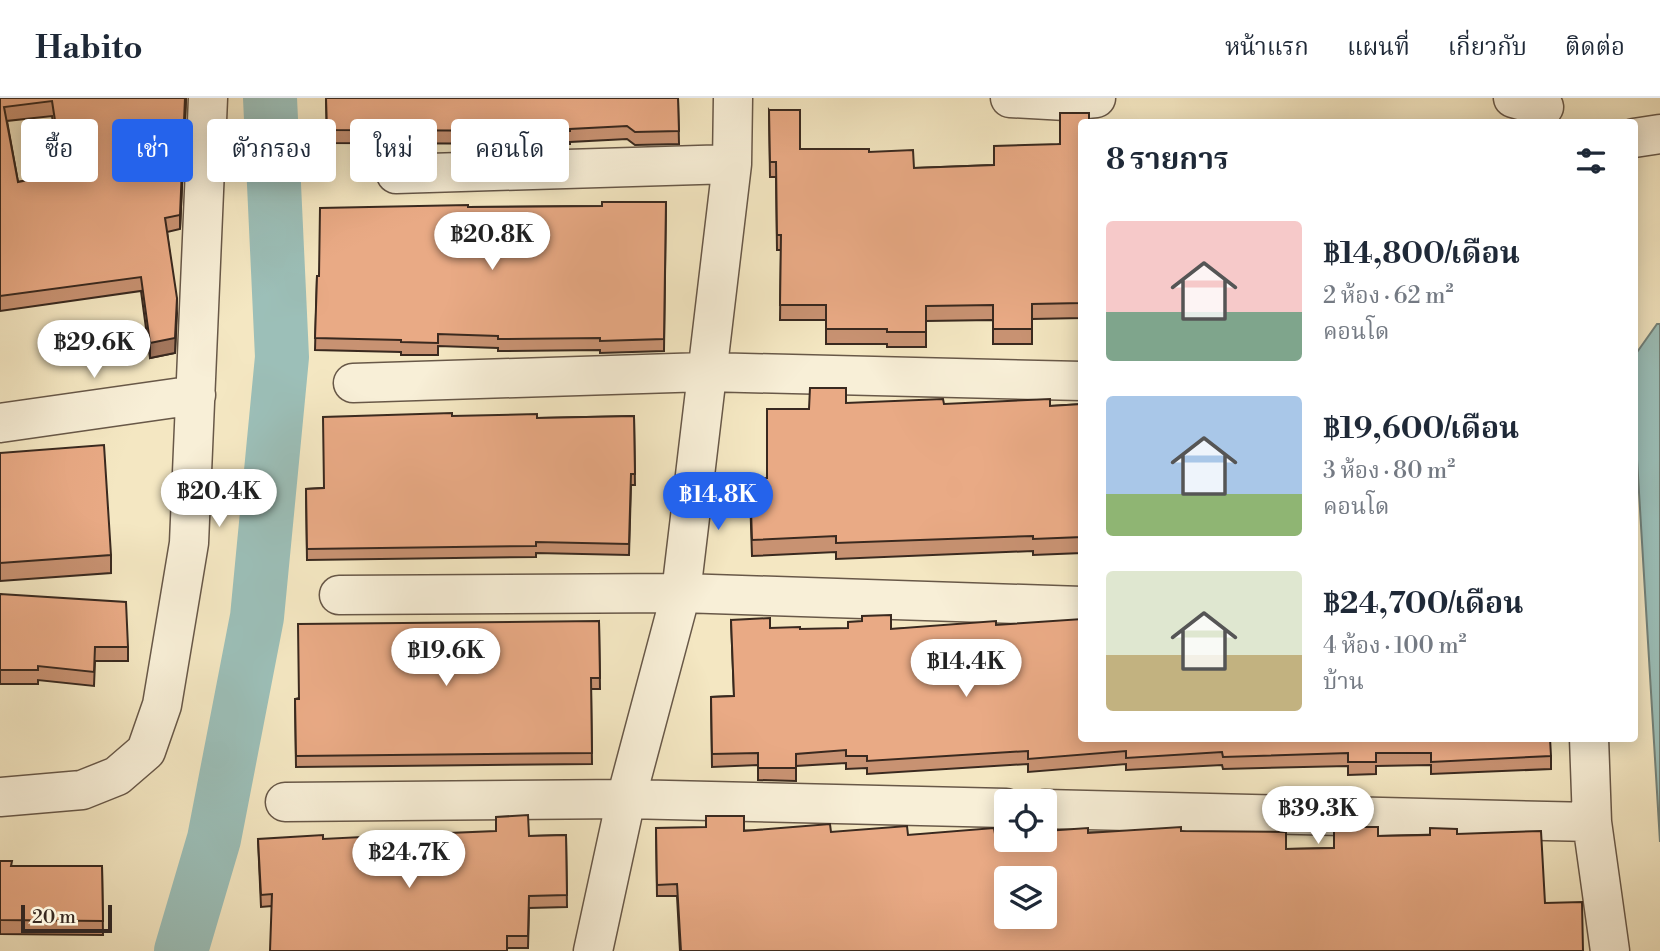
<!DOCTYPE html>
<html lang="th">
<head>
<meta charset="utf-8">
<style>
	:root { --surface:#fff; --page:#f6f6f7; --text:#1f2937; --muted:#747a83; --line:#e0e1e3; --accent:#2563eb }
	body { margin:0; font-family:"Libre Bodoni","Noto Serif Thai",serif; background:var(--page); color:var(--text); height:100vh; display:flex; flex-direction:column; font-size:26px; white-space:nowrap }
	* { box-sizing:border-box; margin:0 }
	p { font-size:23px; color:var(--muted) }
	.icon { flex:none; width:38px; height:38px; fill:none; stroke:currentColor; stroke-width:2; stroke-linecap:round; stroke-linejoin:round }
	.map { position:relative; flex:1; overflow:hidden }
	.panel { position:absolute; left:1078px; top:21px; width:560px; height:623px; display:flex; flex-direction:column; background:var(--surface); border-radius:7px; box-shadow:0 4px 18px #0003 }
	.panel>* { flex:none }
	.top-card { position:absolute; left:21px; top:21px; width:665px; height:63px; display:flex; gap:14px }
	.controls { position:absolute; left:994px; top:691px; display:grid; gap:14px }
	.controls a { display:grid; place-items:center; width:63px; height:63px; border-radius:7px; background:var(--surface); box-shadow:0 4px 18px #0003; font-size:35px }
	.scale { position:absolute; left:21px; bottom:18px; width:91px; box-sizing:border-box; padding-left:7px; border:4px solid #39291f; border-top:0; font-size:19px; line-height:24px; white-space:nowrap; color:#39291f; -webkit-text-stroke:5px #f8efd7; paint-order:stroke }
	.price { position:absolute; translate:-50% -60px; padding:0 16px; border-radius:24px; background:#fff; color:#222; font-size:23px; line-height:46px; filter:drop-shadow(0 2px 4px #0008) }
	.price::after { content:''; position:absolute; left:50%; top:42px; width:21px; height:16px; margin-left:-10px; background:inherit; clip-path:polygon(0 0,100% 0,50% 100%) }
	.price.selected { background:var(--accent); color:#fff }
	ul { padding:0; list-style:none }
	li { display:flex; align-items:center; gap:21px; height:175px; padding:0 28px }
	li span { display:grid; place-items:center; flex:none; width:196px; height:140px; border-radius:7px; color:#555 }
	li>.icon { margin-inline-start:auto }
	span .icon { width:84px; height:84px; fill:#fffc; stroke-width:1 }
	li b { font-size:30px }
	h2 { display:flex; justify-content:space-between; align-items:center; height:84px; padding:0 28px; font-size:30px }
	.pill { padding:0 24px; border-radius:7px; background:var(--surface); box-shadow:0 4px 18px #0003; font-size:24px; line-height:63px }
	.pill.selected { background:var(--accent); color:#fff }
	header { display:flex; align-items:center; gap:42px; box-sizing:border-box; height:98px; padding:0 35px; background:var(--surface); border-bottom:2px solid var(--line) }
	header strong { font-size:33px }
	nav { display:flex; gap:38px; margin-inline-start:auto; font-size:24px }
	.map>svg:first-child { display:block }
	.water { fill:#9cbfb8; stroke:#74837b; stroke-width:2 }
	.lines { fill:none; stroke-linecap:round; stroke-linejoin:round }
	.river { stroke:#9cbfb8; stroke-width:54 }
	.minor-casing { stroke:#685848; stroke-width:41 }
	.minor { stroke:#f8efd7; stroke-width:38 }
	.wall { fill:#c89272; stroke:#39291f; stroke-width:2; fill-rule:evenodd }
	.shaded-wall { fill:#a3775d; stroke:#39291f; stroke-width:2 }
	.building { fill:#e9aa85; stroke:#39291f; stroke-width:2; fill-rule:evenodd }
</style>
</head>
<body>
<header>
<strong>Habito</strong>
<nav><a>หน้าแรก</a><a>แผนที่</a><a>เกี่ยวกับ</a><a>ติดต่อ</a></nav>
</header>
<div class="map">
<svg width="1660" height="853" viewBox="0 0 1660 853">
	<rect width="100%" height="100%" fill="#f4e7c2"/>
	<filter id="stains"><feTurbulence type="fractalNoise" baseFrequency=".00286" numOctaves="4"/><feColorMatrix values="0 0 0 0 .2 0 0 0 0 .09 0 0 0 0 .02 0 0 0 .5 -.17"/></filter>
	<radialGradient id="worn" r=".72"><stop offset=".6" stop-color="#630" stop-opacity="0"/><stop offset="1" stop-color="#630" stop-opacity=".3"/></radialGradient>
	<!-- water -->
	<path class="water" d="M1657 226H1660V744L1634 311 1635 257Z"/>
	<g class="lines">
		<!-- river -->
		<path class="river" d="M181 853 214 741 257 519 282 259 270 0"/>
		<defs>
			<path id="minor" d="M1010 0 1066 3 1096 0
				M1513 0 1544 9
				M1634 40 1660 36
				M396 76 732 66
				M353 285 706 274 1082 283
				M0 325 196 297
				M339 497 681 495 1082 508
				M1589 640 1592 724 1610 853
				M0 699 82 692 117 678 146 653 162 607 189 445 208 0
				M285 704 626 701 1006 710
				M1045 711 1592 724
				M593 853 626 701 681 495 732 66 733 0"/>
		</defs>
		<!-- minor casing -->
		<use href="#minor" class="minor-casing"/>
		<!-- minor -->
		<use href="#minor" class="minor"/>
	</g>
	<!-- wall -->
	<path class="wall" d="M0 0H186L180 131 167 134 177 215 175 255 150 260 141 193 0 213ZM52 18 61 75 18 84 7 23Z
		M326 0H678L679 46 635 47 627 41 570 44V46L327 45Z
		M769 12 800 51 869 54 914 70 994 67 1060 46 1082 24V220L1032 221V246H993V222L926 223V249H887V246H826V222H780L781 152H777L776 79H770Z
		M666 104 664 253 600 255V252L498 253V250L438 248V257H401V254L315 252 317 178H319L468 109 602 108Z
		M846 305 1050 308 1082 306V455L1033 457V453L836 461V454L752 458 750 396 767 380 809 311Z
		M452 318 537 320 634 318 635 387H631L629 457 536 455V459L307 462 306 391 323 390Z
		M0 355 111 457V475L0 483Z
		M0 496 128 549V563H95L94 588 38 582V586H0Z
		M731 522 770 530 800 531H891L996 527 1082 640 1551 658V671L1431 676V667L1376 668V676L1348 677V668L1223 671 1222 667 1126 672V666L1028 674V666L867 676V670L846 671V665L796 668V683L758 682V667L712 669 711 599 734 598Z
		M599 523 600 591H591L592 666 296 669 295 601Z
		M656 730 908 737 1181 733 1286 751 1334 750 1378 738 1457 736 1545 805 1583 853H680L677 798H657Z
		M566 737 567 809 529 810 528 850H507L272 808 261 809 258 741H323L402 749 449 748 529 738Z
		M0 763 12 768H102L103 837 0 836Z"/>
	<!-- shaded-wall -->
	<path class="shaded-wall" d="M185 0H186L180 131V117Z
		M177 200 175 255 150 260V245Z"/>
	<!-- building -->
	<path class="building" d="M0 0H185L180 117 165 120 177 200 175 240 150 245 141 179 0 198ZM52 3 63 75 18 84 4 9Z
		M326 0H678L679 33 635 34 627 28 570 31V33L327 32Z
		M769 12H800V51H869V54L913 52 914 70 994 67V48L1060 46V15H1089V24H1082V205L1032 206V231H993V207L926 208V234H887V231H826V207H780L781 137H777L776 64H770Z
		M602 104H666L664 241 600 243V240L498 241V238L438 236V245L401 244V242L315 240 317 178H319L320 110 468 107V109L602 108Z
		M810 290H846V305L943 301 944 306 1050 301V308L1082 306V439L1033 441V438L836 445V438L752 442 750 381 767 380V311H809Z
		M452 315V318L537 316V320L634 318 635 376H631L629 446 536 444V448L307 451 306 391 324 390 323 319Z
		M104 347 111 457 0 465V355Z
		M0 496 126 504 128 549H95L94 574 38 568V572H0Z
		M891 517V531L996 523V527L1082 521V640H1550L1551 658 1431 664V655H1376V664H1348V655L1223 659 1222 654 1126 660V653L1028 661V653L867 663V658H846V652L796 656V670H758V655L712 656 711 599 734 598 731 522 770 520V530L800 529V531L848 530V524L862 523V518Z
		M599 523 600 580H591L592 655 296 658 295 601H299L298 526Z
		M528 717 529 738 566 737 567 797 529 798 528 838H507V853H270L272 796 261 797 258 741 323 737V741L402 737V749L449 748V735L496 733V719Z
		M706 718H744V733L830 726 831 734 907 728 908 737 994 730 995 736 1006 735V742H1045V733L1088 730V735L1181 729V733L1286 734V751L1334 750V732H1351V729H1378V738L1430 737V730L1457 731V736L1541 733 1545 805 1582 804 1583 853H681L677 786 657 787 656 730 706 729ZM1006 780H1045V819H1006Z
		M0 763H12L11 768H102L103 823 0 822Z"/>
	<rect width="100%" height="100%" filter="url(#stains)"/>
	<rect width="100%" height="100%" fill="url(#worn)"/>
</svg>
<div class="controls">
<a><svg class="icon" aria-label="locate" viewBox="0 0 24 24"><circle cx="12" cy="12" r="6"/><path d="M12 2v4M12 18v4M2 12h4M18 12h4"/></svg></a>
<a><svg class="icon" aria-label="layers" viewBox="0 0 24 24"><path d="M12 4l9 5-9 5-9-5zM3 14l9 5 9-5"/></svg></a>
</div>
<div class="scale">20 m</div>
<b class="price" style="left:492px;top:174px">฿20.8K</b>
<b class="price" style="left:94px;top:282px">฿29.6K</b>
<b class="price" style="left:219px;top:431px">฿20.4K</b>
<b class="price selected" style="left:718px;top:434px">฿14.8K</b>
<b class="price" style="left:446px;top:590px">฿19.6K</b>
<b class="price" style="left:966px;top:601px">฿14.4K</b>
<b class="price" style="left:1318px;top:748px">฿39.3K</b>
<b class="price" style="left:409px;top:792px">฿24.7K</b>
<div class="top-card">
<a class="pill">ซื้อ</a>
<a class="pill selected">เช่า</a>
<a class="pill">ตัวกรอง</a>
<a class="pill">ใหม่</a>
<a class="pill">คอนโด</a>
</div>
<section class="panel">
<h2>8 รายการ<svg class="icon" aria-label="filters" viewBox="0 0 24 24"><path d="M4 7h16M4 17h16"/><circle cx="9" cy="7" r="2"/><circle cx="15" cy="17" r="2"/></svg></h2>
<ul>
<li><span style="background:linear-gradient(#f6c9c9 65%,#7fa58c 0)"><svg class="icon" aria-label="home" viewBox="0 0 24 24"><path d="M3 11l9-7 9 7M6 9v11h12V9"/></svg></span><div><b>฿14,800/เดือน</b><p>2 ห้อง · 62 m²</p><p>คอนโด</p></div></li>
<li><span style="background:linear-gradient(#a9c7e8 70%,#8fb573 0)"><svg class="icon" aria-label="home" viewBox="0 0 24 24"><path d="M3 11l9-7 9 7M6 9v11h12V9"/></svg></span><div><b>฿19,600/เดือน</b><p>3 ห้อง · 80 m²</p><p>คอนโด</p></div></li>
<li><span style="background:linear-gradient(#dfe7d0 60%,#c2b280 0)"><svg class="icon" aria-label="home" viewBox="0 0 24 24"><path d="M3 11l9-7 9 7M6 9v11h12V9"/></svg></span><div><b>฿24,700/เดือน</b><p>4 ห้อง · 100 m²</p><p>บ้าน</p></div></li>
</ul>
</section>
</div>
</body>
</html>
